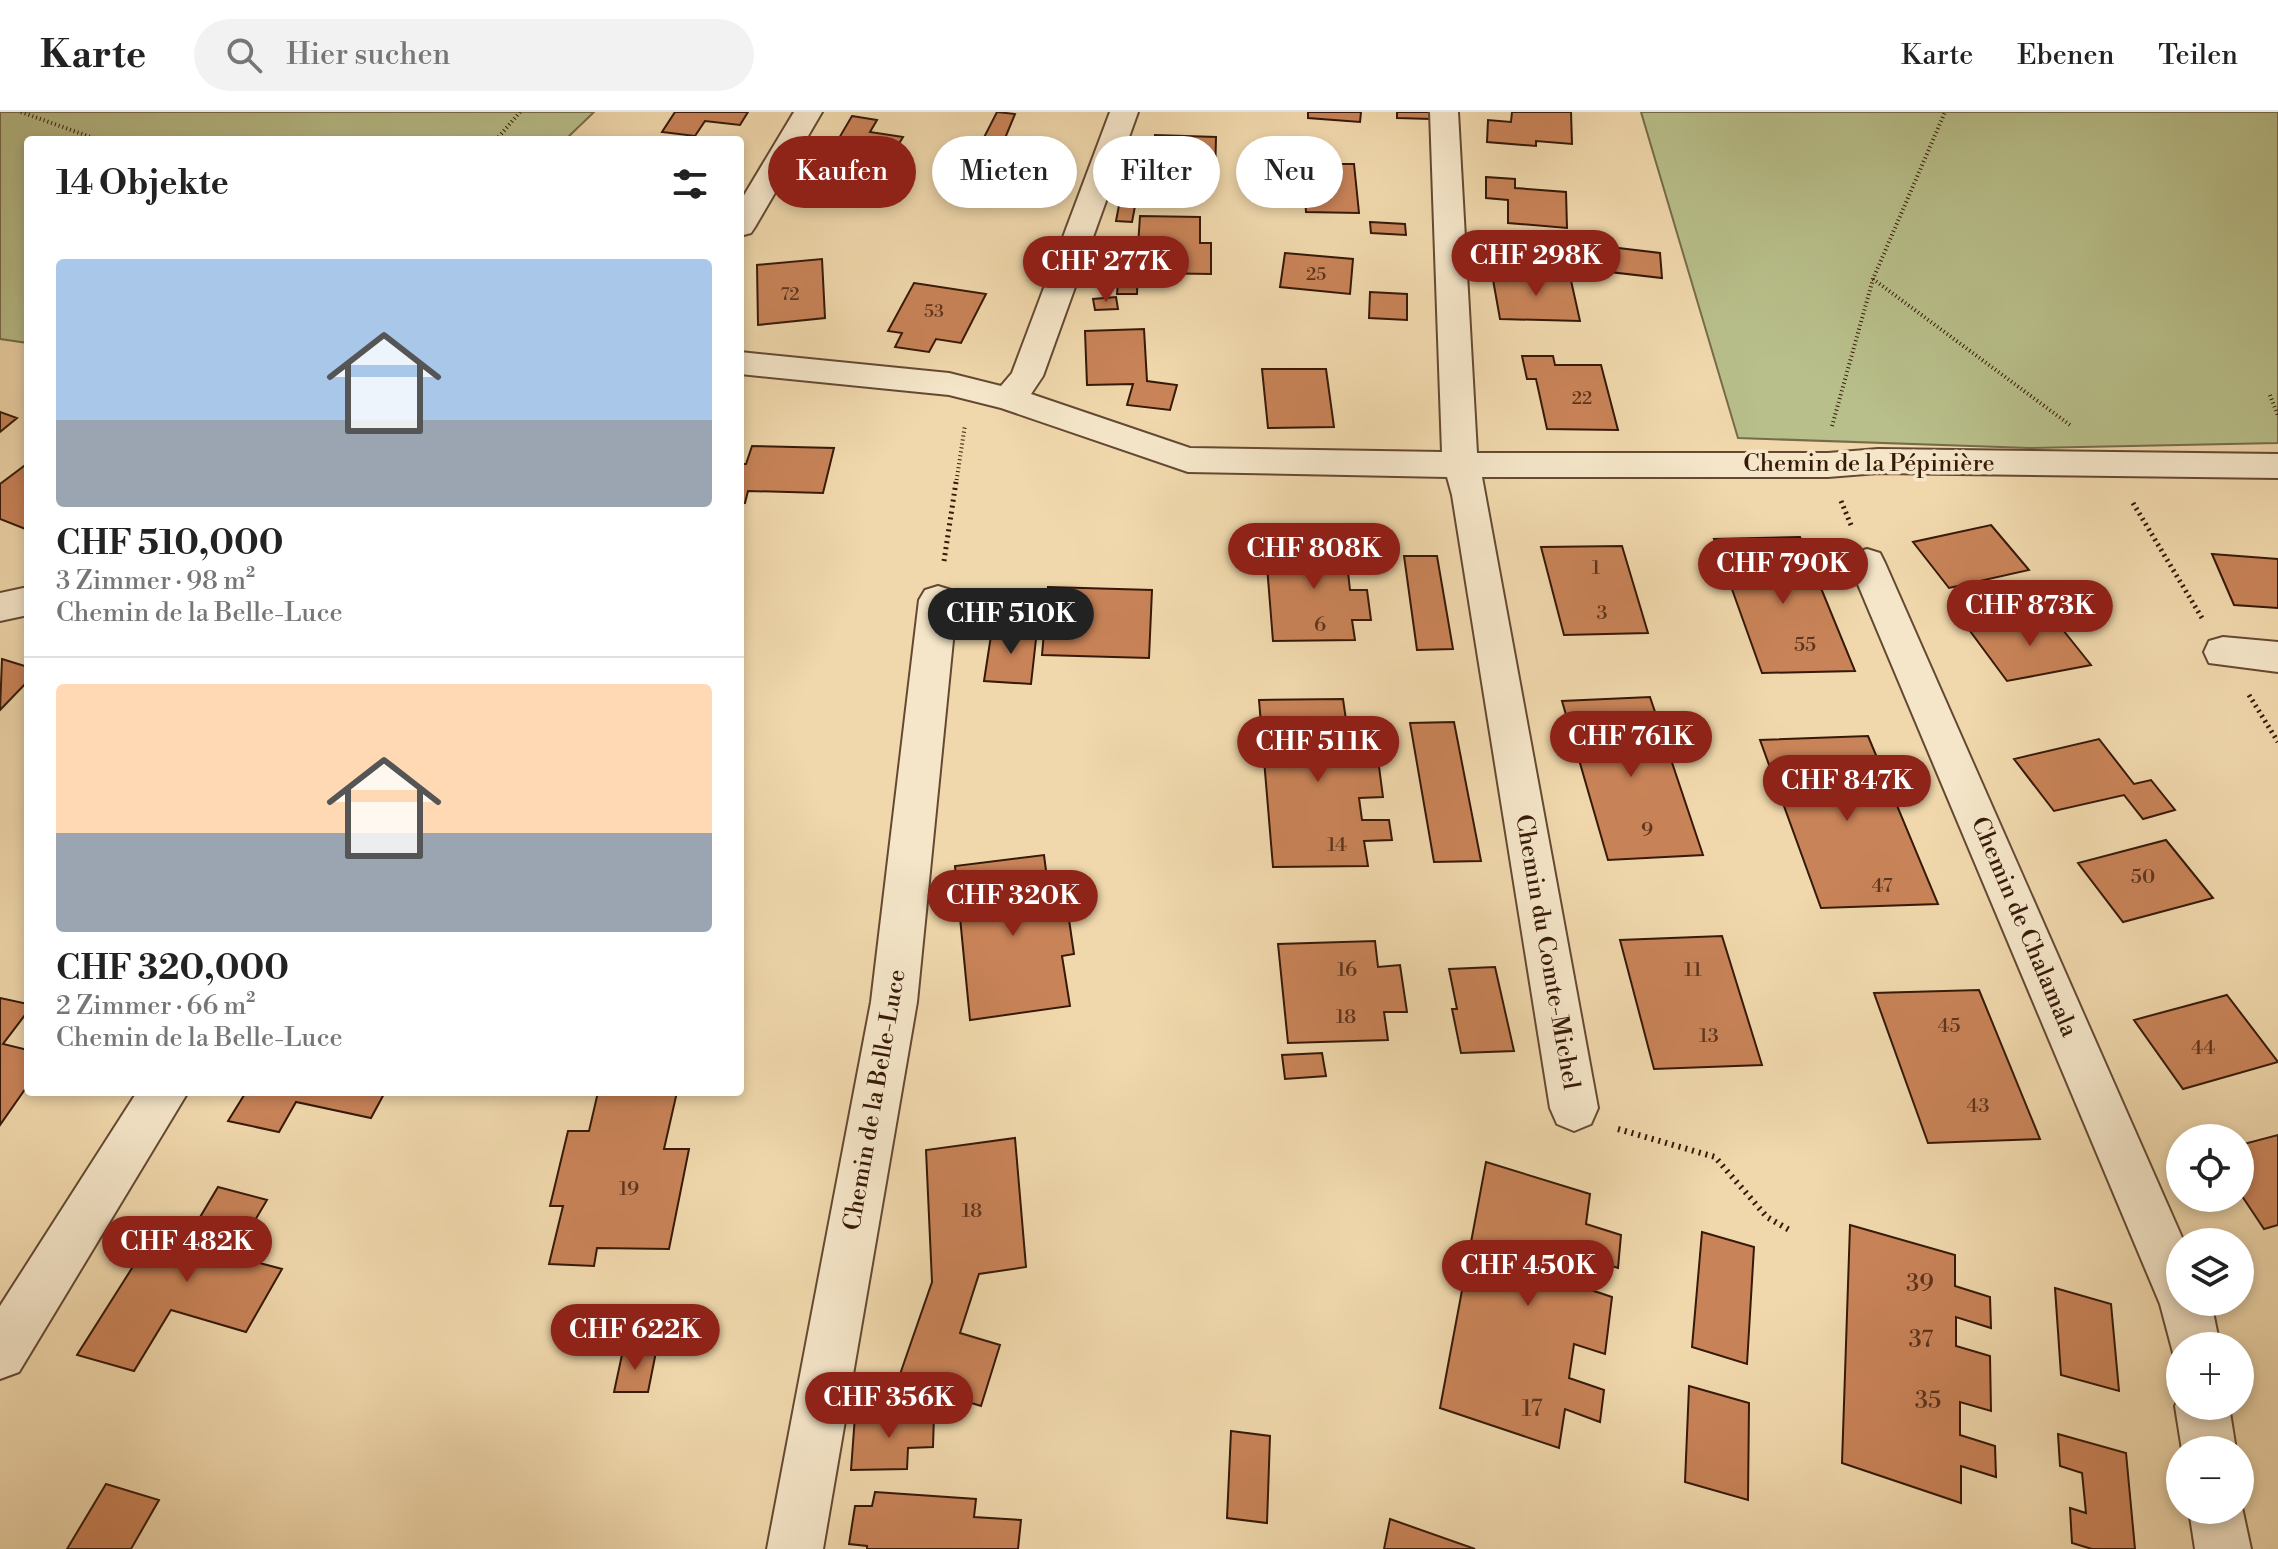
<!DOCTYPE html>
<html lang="de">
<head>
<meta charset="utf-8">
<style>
	:root { --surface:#fff; --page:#f2f2f2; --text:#222; --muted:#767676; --line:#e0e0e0; --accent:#8f2418 }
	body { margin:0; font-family:"Libre Bodoni",serif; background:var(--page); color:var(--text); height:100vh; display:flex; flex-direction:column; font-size:30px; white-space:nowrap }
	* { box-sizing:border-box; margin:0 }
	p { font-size:26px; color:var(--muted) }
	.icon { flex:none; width:44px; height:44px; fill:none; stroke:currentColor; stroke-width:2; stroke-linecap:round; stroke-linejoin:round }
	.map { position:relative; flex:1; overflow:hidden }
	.sheet { position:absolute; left:24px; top:24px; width:720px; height:960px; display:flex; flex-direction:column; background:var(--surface); border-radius:8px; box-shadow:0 4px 12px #0003 }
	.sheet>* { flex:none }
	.banner { position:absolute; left:768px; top:24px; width:760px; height:72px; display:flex; gap:16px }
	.tools { position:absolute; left:2166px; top:1012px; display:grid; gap:16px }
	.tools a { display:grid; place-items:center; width:88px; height:88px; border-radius:50%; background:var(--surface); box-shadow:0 4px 12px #0003; font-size:40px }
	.price { position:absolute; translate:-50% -68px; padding:0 18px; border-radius:28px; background:var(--accent); color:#fff; font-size:26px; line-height:52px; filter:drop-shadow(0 2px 4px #0008) }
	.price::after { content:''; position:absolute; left:50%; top:48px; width:24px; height:18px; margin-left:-12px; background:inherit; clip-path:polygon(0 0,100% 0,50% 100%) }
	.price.current { background:#222; color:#fff }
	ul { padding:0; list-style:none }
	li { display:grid; align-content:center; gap:16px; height:424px; padding:0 32px }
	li+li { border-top:2px solid var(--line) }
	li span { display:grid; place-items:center; height:248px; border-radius:8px; color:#555 }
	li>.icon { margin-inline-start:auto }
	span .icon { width:144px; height:144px; fill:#fffc; stroke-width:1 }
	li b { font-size:34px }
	h2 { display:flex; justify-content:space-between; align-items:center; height:96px; padding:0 32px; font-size:34px }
	.tag { padding:0 28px; border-radius:36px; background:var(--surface); box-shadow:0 4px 12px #0003; font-size:28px; line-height:72px }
	.tag.current { background:var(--accent); color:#fff }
	header { display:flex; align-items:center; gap:48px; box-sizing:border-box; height:112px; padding:0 40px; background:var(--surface); border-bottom:2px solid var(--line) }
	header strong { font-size:38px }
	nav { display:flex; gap:44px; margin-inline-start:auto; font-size:28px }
	.search { width:560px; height:72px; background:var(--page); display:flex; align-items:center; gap:20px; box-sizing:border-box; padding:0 28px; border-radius:44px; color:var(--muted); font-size:30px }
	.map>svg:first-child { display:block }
	.green { fill:#b8bf8a; stroke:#776c4a; stroke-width:2 }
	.building { fill:#c98358; stroke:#361909; stroke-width:2 }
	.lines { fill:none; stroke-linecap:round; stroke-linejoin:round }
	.street-casing { stroke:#644932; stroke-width:4 }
	.path-far2 { stroke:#361909; stroke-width:4; stroke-dasharray:1 3; stroke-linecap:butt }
	.path-far1 { stroke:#361909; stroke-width:5; stroke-dasharray:2 4; stroke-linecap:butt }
	.path { stroke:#361909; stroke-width:6; stroke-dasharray:2 5; stroke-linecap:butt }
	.street { fill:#f5e6c9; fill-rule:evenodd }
	.labels { text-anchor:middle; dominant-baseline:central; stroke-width:7; stroke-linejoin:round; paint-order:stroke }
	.far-number-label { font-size:18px; fill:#5b341d }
	.number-label { font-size:20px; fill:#5b341d }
	.street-label { font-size:24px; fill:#361909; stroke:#f5e6c9 }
	.near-number-label { font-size:24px; fill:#5b341d }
</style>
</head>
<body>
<header>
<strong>Karte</strong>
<div class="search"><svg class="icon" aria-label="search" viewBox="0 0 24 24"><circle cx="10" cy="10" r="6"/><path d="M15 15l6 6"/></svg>Hier suchen</div>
<nav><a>Karte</a><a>Ebenen</a><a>Teilen</a></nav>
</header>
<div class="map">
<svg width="2278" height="1437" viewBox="0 0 2278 1437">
	<rect width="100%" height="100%" fill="#f0d8ac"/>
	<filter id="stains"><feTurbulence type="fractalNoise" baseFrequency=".0025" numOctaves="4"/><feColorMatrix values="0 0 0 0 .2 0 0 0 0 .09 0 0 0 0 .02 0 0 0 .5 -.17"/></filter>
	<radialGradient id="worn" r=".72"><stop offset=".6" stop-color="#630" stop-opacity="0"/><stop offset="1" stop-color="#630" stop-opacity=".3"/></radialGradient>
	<!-- green -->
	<path class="green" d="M0 0H594L565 28H28V231L0 227Z
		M1641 0H2278V331L2029 336 1738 326Z"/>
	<!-- building -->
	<path class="building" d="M675 0H748L740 13 705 9 695 24 662 20Z
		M997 0 1015 2 996 48 1019 51 1006 78 986 75 981 84 956 80Z
		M1308 0H1361L1360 10 1308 6Z
		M1397 0H1430L1431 7 1397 6Z
		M1512 0H1571L1572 32 1536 29V34L1487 30 1488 8 1511 10Z
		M852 4 877 8 870 20 903 25 862 93 818 86 829 70 815 67Z
		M1155 23 1216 25 1215 66 1152 64Z
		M1302 39 1325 40 1326 52H1354L1359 101 1306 100Z
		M1486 65 1515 67V76L1566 80 1567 116 1508 111V88L1486 86Z
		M1120 88 1136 89 1132 110 1116 109Z
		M1140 104 1200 105V131H1211V162L1148 161 1149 134H1138Z
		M1370 110 1405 112 1406 123 1371 121Z
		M1610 135 1660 141 1662 166 1610 160Z
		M1285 141 1353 147 1350 182 1280 175Z
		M822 147 825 206 758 213 757 153Z
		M1119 156H1138L1137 182H1117Z
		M1492 162 1570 164 1580 209 1500 207Z
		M914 171 986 182 961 231 936 227 929 240 895 235 902 221 888 219Z
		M1370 180 1407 182V208L1369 206Z
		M1116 185 1118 197 1095 198 1093 187Z
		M1144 217 1147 269 1177 273 1170 298 1127 293 1133 272 1087 273 1085 219Z
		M1522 244H1553L1555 253H1601L1618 318 1547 317 1536 267H1527Z
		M1262 257H1326L1334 315 1268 316Z
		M0 300 17 306 0 320Z
		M752 334 834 336 823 381 748 379 745 391 740 390V352H746Z
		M28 351V418L0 407V372Z
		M1991 413 2029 458 1949 476 1913 430Z
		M1800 425 1855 559 1762 561 1714 427Z
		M1344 428 1346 445H1363L1366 460H1348L1350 478H1367L1371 508H1352L1355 528 1273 529 1265 429Z
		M1622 434 1648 521 1564 523 1541 435Z
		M2212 442 2278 447V496L2234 493Z
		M1404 444H1437L1453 537 1417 538Z
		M1048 475 1152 478 1149 546 1042 543Z
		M2051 503 2091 553 2007 569 1970 519Z
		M992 517 1037 518 1031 572 984 569Z
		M2 547 28 555V569L0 598Z
		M1650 585 1703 743 1608 748 1562 589Z
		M1343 587 1346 608 1373 607 1377 628 1349 629 1352 648 1378 647 1383 685 1359 686 1362 708H1389L1392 728 1364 729 1368 754 1273 755 1259 588Z
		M1454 610 1481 749 1434 750 1410 611Z
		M1868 624 1938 792 1821 796 1760 628Z
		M2099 627 2134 672 2151 668 2175 698 2143 707 2124 683 2054 699 2014 647Z
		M2166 728 2213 786 2123 810 2078 751Z
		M1044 743 1049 782 1065 780 1074 842 1062 844 1070 894 970 908 955 754Z
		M1722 824 1762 953 1654 957 1620 828Z
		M1375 829 1378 855 1400 853 1407 900H1384L1388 928 1288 931 1278 832Z
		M1495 855 1514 939 1461 941 1452 897H1457L1449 857Z
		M1979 878 2040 1027 1928 1031 1874 881Z
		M2227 883 2278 950 2183 977 2134 908Z
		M0 886 28 892V899L3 932 28 938V973L0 1013Z
		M1322 941 1326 964 1285 967 1282 943Z
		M246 980H385L371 1006 296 990 279 1020 228 1009Z
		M598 980H677L664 1037H689L669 1137 597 1136 594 1154 549 1152 563 1094H550L568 1019H589Z
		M2278 1023V1113L2264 1117 2240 1081V1033Z
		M1015 1026 1026 1155 979 1162 960 1221 1000 1233 981 1294 898 1268 932 1170 926 1038Z
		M1486 1050 1590 1082 1586 1112 1621 1123 1618 1156 1583 1145 1579 1174 1612 1185 1605 1242 1574 1232 1569 1266 1604 1278 1600 1310 1565 1297 1559 1336 1440 1296Z
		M218 1075 267 1088 234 1144 282 1157 246 1220 171 1198 134 1259 77 1243 146 1134 178 1142Z
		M1850 1113 1955 1143V1174L1990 1185 1991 1216 1956 1205V1234L1990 1244 1991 1299 1960 1290V1323L1995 1334 1996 1365 1961 1354V1391L1842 1351Z
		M1702 1120 1754 1135 1747 1252 1692 1235Z
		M2055 1176 2111 1192 2119 1279 2061 1263Z
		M623 1238 656 1240 648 1280H614Z
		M1689 1274 1749 1291 1748 1388 1685 1370Z
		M934 1302 933 1335 908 1336 907 1357 851 1358 855 1304Z
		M1231 1319 1270 1324 1267 1411 1227 1406Z
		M2058 1322 2126 1341 2135 1437H2092L2072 1431 2070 1396 2086 1401 2082 1361 2060 1354Z
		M106 1372 159 1388 131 1437H67Z
		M875 1380 976 1387 974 1405 1021 1408 1018 1437H867V1434L849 1432 855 1394H872Z
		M1390 1407 1475 1437H1384Z"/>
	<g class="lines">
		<defs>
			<path id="street" d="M794 0H822L755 115 751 121 740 124V90Z
				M1110 0H1138L1043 264 1031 282 1190 336 1442 340 1430 0H1458L1477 341H1828L1878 337 2278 342V366L1878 361 1828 365H1482L1598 996 1591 1012 1574 1019 1557 1012 1550 996 1452 383 1447 365 1188 360 1001 296 949 283 740 262V240L949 261 1001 274 1012 261Z
				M1867 437 1880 441 1885 451 2184 1130H2180V1190H2211L2220 1234H2180V1254L2176 1252 2160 1192 1849 451 1854 441Z
				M938 474 951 478 957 488 917 890 823 1437H767L871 890 919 488 925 478Z
				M28 475V503L0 509V481Z
				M2223 525 2278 530V560L2209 551 2204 540 2209 529Z
				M137 980H188L19 1260 0 1267V1194Z
				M2180 1283V1294H2229L2236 1338H2182L2175 1294Z
				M2240 1386 2251 1437H2195L2189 1398H2240Z"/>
		</defs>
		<!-- street casing -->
		<use href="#street" class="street-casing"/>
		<!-- path-far2 -->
		<path class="path-far2" d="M21 0 99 28
			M496 28 520 0
			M1873 167 2070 313
			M2270 283 2278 304
			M1832 314 1873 167 1945 0
			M956 372 965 313"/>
		<!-- path-far1 -->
		<path class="path-far1" d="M1841 389 1851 413
			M2133 391 2202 506
			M944 449 956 370
			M2249 583 2278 630"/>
		<!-- path -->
		<path class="path" d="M1618 1017 1715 1045 1767 1105 1791 1119"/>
		<!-- street -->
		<use href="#street" class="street"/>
	</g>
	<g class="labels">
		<!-- far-number labels -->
		<g class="far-number-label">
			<text x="1316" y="162">25</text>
			<text x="790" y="182">72</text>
			<text x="934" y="199">53</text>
			<text x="1582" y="286">22</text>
		</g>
		<!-- number labels -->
		<g class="number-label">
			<text x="1596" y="456">1</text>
			<text x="1602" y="501">3</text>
			<text x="1320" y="513">6</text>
			<text x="1805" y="533">55</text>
			<text x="1647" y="718">9</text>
			<text x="1337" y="733">14</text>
			<text x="2143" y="765">50</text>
			<text x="1882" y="774">47</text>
			<text x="1347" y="858">16</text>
			<text x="1693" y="858">11</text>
			<text x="1346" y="905">18</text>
			<text x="1949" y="914">45</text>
			<text x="1709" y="924">13</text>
			<text x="2203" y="936">44</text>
			<text x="1978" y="994">43</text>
			<text x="629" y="1077">19</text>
			<text x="972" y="1099">18</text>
		</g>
		<!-- street labels -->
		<g class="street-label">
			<text x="1869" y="352">Chemin de la Pépinière</text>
			<text transform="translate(2024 815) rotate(67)">Chemin de Chalamala</text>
			<text transform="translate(1547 840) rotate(80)">Chemin du Comte-Michel</text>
			<text transform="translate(875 988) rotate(-80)">Chemin de la Belle-Luce</text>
		</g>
		<!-- near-number labels -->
		<g class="near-number-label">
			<text x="1920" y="1172">39</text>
			<text x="1921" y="1228">37</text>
			<text x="1928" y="1289">35</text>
			<text x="1532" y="1297">17</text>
		</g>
	</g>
	<rect width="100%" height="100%" filter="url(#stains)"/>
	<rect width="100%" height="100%" fill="url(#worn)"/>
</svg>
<div class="tools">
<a><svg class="icon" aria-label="locate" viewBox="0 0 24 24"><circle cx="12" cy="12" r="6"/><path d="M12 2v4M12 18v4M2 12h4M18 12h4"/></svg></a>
<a><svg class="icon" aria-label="layers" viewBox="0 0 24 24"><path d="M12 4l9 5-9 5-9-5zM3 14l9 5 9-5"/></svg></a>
<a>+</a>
<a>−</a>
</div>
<b class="price" style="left:1536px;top:186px">CHF 298K</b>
<b class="price" style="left:1106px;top:192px">CHF 277K</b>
<b class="price" style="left:1314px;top:479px">CHF 808K</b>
<b class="price" style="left:1783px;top:494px">CHF 790K</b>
<b class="price" style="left:2030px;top:536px">CHF 873K</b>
<b class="price current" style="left:1011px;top:544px">CHF 510K</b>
<b class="price" style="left:1631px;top:667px">CHF 761K</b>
<b class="price" style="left:1318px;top:672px">CHF 511K</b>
<b class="price" style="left:1847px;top:711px">CHF 847K</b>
<b class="price" style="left:1013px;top:826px">CHF 320K</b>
<b class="price" style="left:187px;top:1172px">CHF 482K</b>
<b class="price" style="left:1528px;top:1196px">CHF 450K</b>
<b class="price" style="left:635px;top:1260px">CHF 622K</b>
<b class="price" style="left:889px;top:1328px">CHF 356K</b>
<div class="banner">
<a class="tag current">Kaufen</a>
<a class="tag">Mieten</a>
<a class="tag">Filter</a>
<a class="tag">Neu</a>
</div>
<section class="sheet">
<h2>14 Objekte<svg class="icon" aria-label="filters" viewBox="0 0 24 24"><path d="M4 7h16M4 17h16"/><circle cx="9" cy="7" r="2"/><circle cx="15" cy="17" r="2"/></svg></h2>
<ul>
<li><span style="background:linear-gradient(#a9c7e8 65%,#9aa5b1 0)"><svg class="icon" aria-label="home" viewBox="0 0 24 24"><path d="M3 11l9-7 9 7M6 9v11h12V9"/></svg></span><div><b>CHF 510,000</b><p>3 Zimmer · 98 m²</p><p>Chemin de la Belle-Luce</p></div></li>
<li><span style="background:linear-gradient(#ffd9b3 60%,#9aa5b1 0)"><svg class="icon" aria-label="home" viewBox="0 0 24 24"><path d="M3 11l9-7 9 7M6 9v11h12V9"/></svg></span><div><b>CHF 320,000</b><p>2 Zimmer · 66 m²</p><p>Chemin de la Belle-Luce</p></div></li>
</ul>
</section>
</div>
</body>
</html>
